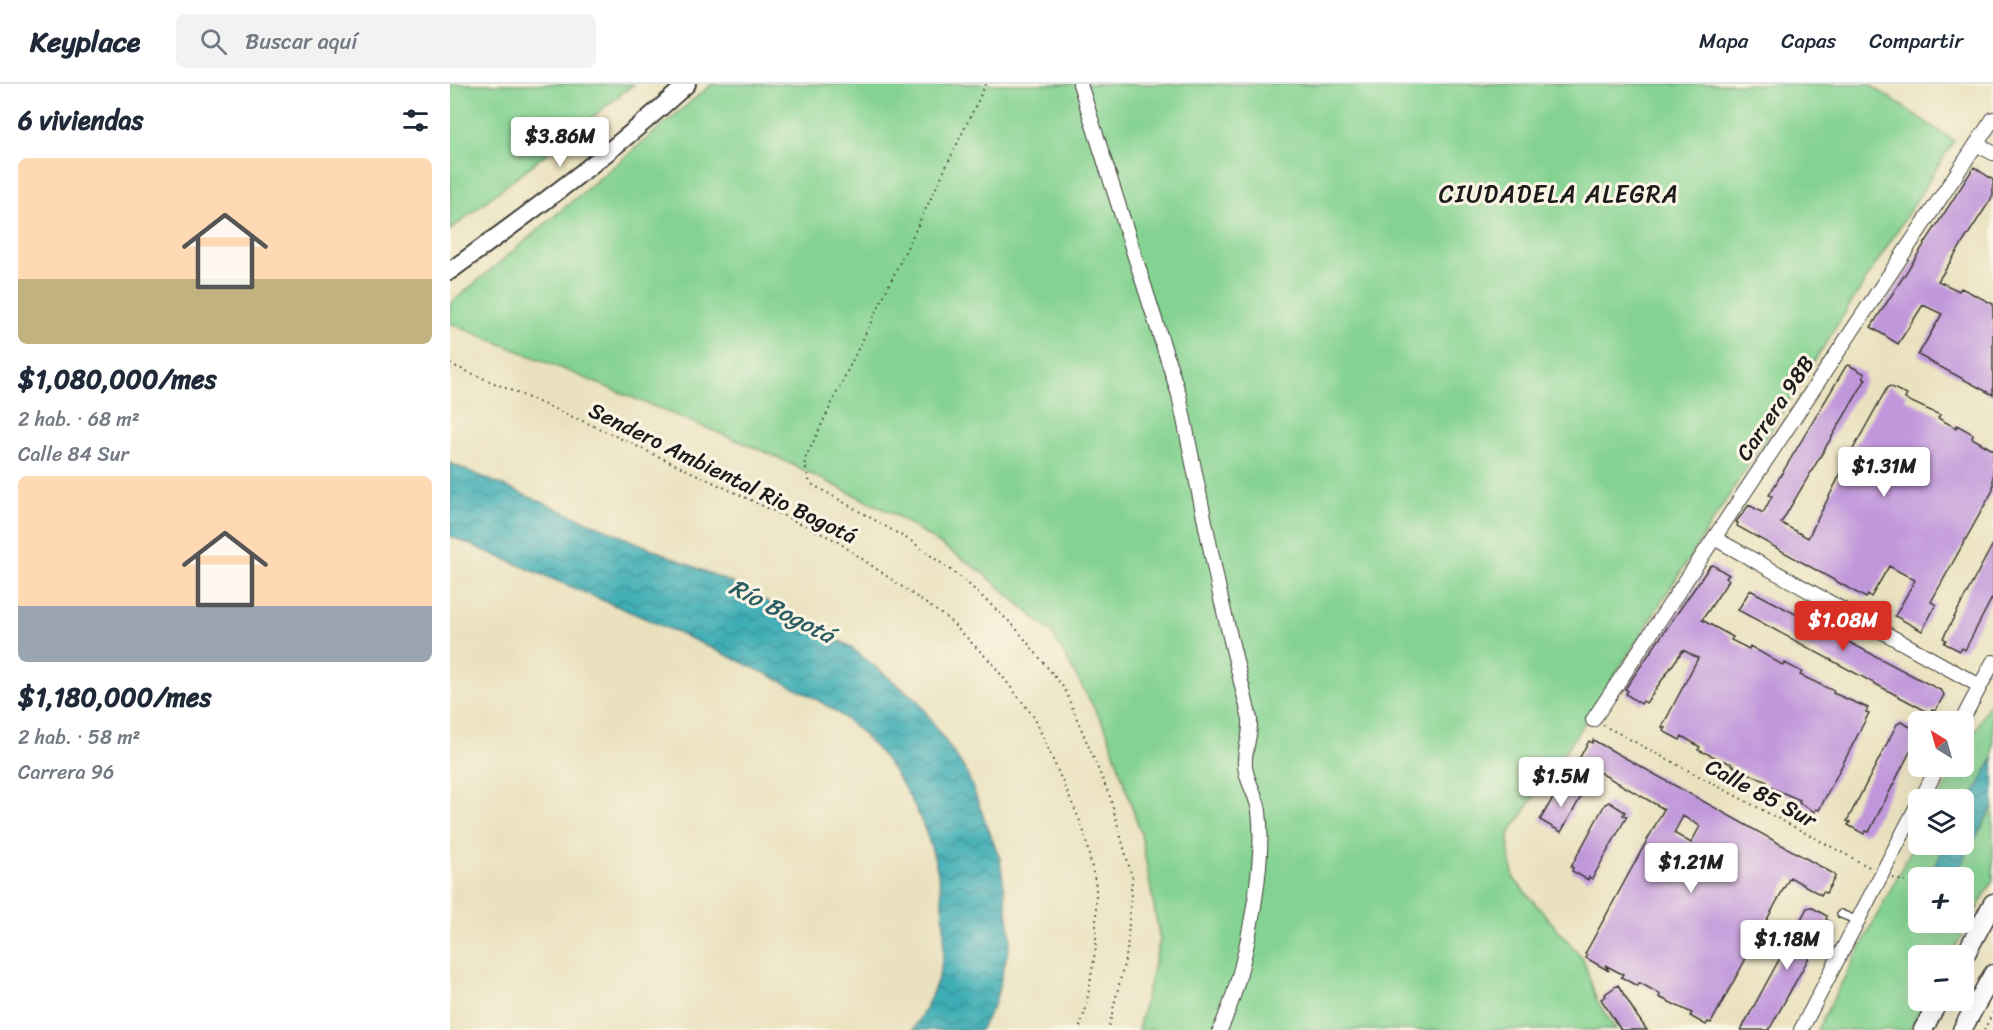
<!DOCTYPE html>
<html lang="es">
<head>
<meta charset="utf-8">
<style>
	:root { --surface:#fff; --page:#f2f2f3; --text:#1f2937; --muted:#747a83; --line:#e0e1e3; --accent:#d93025 }
	body { margin:0; font-family:Sriracha,sans-serif; background:var(--page); color:var(--text); height:100vh; display:flex; flex-direction:column; font-size:22px; white-space:nowrap }
	* { box-sizing:border-box; margin:0 }
	p { font-size:20px; color:var(--muted) }
	.icon { flex:none; width:33px; height:33px; fill:none; stroke:currentColor; stroke-width:2; stroke-linecap:round; stroke-linejoin:round }
	.map { position:relative; flex:1; overflow:hidden }
	.sheet { display:flex; flex-direction:column; background:var(--surface); width:450px }
	.sheet>* { flex:none }
	.needle { width:39px; rotate:323deg }
	.fabs { position:absolute; left:1458px; top:627px; display:grid; gap:12px }
	.fabs a { display:grid; place-items:center; width:66px; height:66px; border-radius:9px; background:var(--surface); box-shadow:0 6px 24px #0002; font-size:30px }
	.price { position:absolute; translate:-50% -51px; padding:0 14px; border-radius:6px; background:#fff; color:#222; font-size:20px; line-height:39px; filter:drop-shadow(0 2px 3px #0008) }
	.price::after { content:''; position:absolute; left:50%; top:36px; width:18px; height:14px; margin-left:-9px; background:inherit; clip-path:polygon(0 0,100% 0,50% 100%) }
	.price.selected { background:var(--accent); color:#fff }
	ul { padding:0; list-style:none }
	li { display:grid; align-content:center; gap:12px; height:318px; padding:0 18px }
	li span { display:grid; place-items:center; height:186px; border-radius:9px; color:#555 }
	li>.icon { margin-inline-start:auto }
	span .icon { width:108px; height:108px; fill:#fffc; stroke-width:1 }
	li b { font-size:26px }
	h2 { display:flex; justify-content:space-between; align-items:center; height:72px; padding:0 18px; font-size:26px }
	header { display:flex; align-items:center; gap:36px; box-sizing:border-box; height:84px; padding:0 30px; background:var(--surface); border-bottom:2px solid var(--line) }
	header strong { font-size:28px }
	nav { display:flex; gap:33px; margin-inline-start:auto; font-size:21px }
	.search { width:420px; height:54px; background:var(--page); display:flex; align-items:center; gap:15px; box-sizing:border-box; padding:0 21px; border-radius:9px; color:var(--muted); font-size:22px }
	main { display:flex; flex:1; min-height:0 }
	.map>svg:first-child { display:block }
	.green { fill:#85d392; stroke:#507857; stroke-width:1.5; fill-rule:evenodd }
	.water { fill:url(#water-waves); stroke:#2c6468; stroke-width:1.5 }
	.building { fill:#c197db; fill-rule:evenodd }
	.lines { fill:none; stroke-linecap:round; stroke-linejoin:round }
	.service-casing { stroke:#3b3a34; stroke-width:10 }
	.minor-casing { stroke:#3b3a34; stroke-width:16 }
	.tertiary-casing { stroke:#3b3a34; stroke-width:20 }
	.secondary-casing { stroke:#3b3a34; stroke-width:21 }
	.path { stroke:#3b3a34; stroke-width:2; stroke-dasharray:1.5 4.5; stroke-linecap:butt }
	.service { stroke:#fff; stroke-width:7 }
	.minor { stroke:#fff; stroke-width:14 }
	.tertiary { stroke:#fff; stroke-width:16 }
	.secondary { stroke:#fff; stroke-width:18 }
	.labels { text-anchor:middle; dominant-baseline:central; stroke-width:6; stroke-linejoin:round; paint-order:stroke }
	.street-label { font-size:22px; fill:#1c1c1c; stroke:#fcf5e5 }
	.neighbourhood-label { font-size:24px; letter-spacing:1.5px; fill:#1c1c1c; stroke:#fcf5e5 }
	.water-label { font-size:24px; font-style:italic; fill:#2a5d61; stroke:#fcf5e5 }
</style>
</head>
<body>
<header>
<strong>Keyplace</strong>
<div class="search"><svg class="icon" aria-label="search" viewBox="0 0 24 24"><circle cx="10" cy="10" r="6"/><path d="M15 15l6 6"/></svg>Buscar aquí</div>
<nav><a>Mapa</a><a>Capas</a><a>Compartir</a></nav>
</header>
<main>
<section class="sheet">
<h2>6 viviendas<svg class="icon" aria-label="filters" viewBox="0 0 24 24"><path d="M4 7h16M4 17h16"/><circle cx="9" cy="7" r="2"/><circle cx="15" cy="17" r="2"/></svg></h2>
<ul>
<li><span style="background:linear-gradient(#ffd9b3 65%,#c2b280 0)"><svg class="icon" aria-label="home" viewBox="0 0 24 24"><path d="M3 11l9-7 9 7M6 9v11h12V9"/></svg></span><div><b>$1,080,000/mes</b><p>2 hab. · 68 m²</p><p>Calle 84 Sur</p></div></li>
<li><span style="background:linear-gradient(#ffd9b3 70%,#9aa5b1 0)"><svg class="icon" aria-label="home" viewBox="0 0 24 24"><path d="M3 11l9-7 9 7M6 9v11h12V9"/></svg></span><div><b>$1,180,000/mes</b><p>2 hab. · 58 m²</p><p>Carrera 96</p></div></li>
</ul>
</section>
<div class="map">
<svg width="1543" height="946" viewBox="0 0 1543 946">
	<defs>
		<pattern id="water-waves" width="16" height="10" patternUnits="userSpaceOnUse" patternTransform="scale(1.5)"><rect width="16" height="10" fill="#3cadb5"/><path d="M0 5q4-4 8 0t8 0" fill="none" stroke="#328c92"/></pattern>
	</defs>
	<rect width="100%" height="100%" fill="#fcf5e5"/>
	<filter id="ink" filterUnits="userSpaceOnUse"><feTurbulence type="fractalNoise" baseFrequency=".0167" numOctaves="2"/><feDisplacementMap in="SourceGraphic" scale="12" xChannelSelector="R" yChannelSelector="G"/><feConvolveMatrix kernelMatrix="1 2 1 2 8 2 1 2 1" color-interpolation-filters="sRGB"/></filter>
	<filter id="wash" filterUnits="userSpaceOnUse"><feTurbulence type="fractalNoise" baseFrequency=".008" numOctaves="4" result="noise"/><feDisplacementMap in="SourceGraphic" scale="24" xChannelSelector="R" yChannelSelector="G"/><feGaussianBlur stdDeviation="1.35" result="paint"/><feColorMatrix in="noise" values="0 0 0 0 0 0 0 0 0 0 0 0 0 0 0 0 0 1.4 0 .05"/><feComposite in="paint" operator="in"/></filter>
	<g filter="url(#wash)">
		<rect width="100%" height="100%" fill="#eae2bf"/>
		<!-- green -->
		<path class="green" d="M0 0H184L0 146Z
			M262 0H1419L1504 57 1132 643 1059 750V769L1064 795 1133 875 1147 917 1166 946H688L710 856 691 750 657 647 602 549 531 487 444 430 318 369 0 239V220Z
			M1543 612V796L1501 871 1468 872V916L1476 917 1459 946H1367L1468 753V760H1514V716L1488 715 1506 683 1514 682V668ZM1468 794H1514V838H1468Z"/>
		<!-- water -->
		<path class="water" d="M0 379 282 499 399 562 468 617 516 687 550 775 561 855 545 919 530 946H463C495 893 498 869 491 808 483 745 448 678 398 637 366 611 324 594 287 576 193 531 96 493 0 452Z
			M1543 674V722L1504 793 1484 782 1496 761 1514 760V729Z"/>
		<g id="blocks">
			<!-- building -->
			<path class="building" d="M1524 83 1543 96V112L1488 197 1509 207 1511 204 1543 220V311L1468 271 1492 230 1473 221 1448 260 1421 243Z
				M1399 281 1415 290 1413 294 1416 295 1331 439 1358 454 1402 367 1437 304 1440 302 1457 311 1455 315 1490 331 1488 334 1506 344 1507 341 1523 350 1522 354 1543 366V406L1481 518 1486 521 1472 547 1445 532 1465 496 1439 482 1421 513 1418 511 1416 514 1287 442 1288 439 1286 438 1299 421 1313 429 1322 412 1319 411 1396 282Z
				M1543 460V512L1515 566 1512 564 1510 567 1494 559 1496 556 1493 554Z
				M1263 481 1279 491 1276 494 1279 496 1252 536 1283 553 1281 556 1299 565 1300 562 1334 582 1335 579 1352 588 1350 591 1384 607 1383 609 1418 624 1416 628 1419 629 1369 726 1366 725 1365 728 1349 719 1350 716 1315 701 1317 698 1283 682 1284 681 1248 666 1250 663 1232 652 1230 656 1213 647 1215 644 1212 643 1248 574 1233 566 1196 619 1193 617 1191 620 1176 610 1178 607 1175 605 1219 541 1260 482Z
				M1300 506 1492 607 1494 611 1485 627 1482 626 1480 629 1446 611 1288 526Z
				M1451 638 1468 647V652L1419 748 1416 747 1414 750 1398 741 1400 738 1397 737 1447 640Z
				M1143 656 1384 790 1385 793 1376 809 1373 808 1371 811 1340 793 1261 939 1258 938 1256 941 1240 932 1242 929 1209 913 1210 910 1192 900 1189 899 1187 902 1171 893 1173 890 1170 889 1155 881 1159 887 1136 874 1137 871 1135 870 1214 725 1131 678 1133 675 1130 673 1139 657 1142 659ZM1233 732 1250 742 1241 759 1224 749Z
				M1111 700 1132 711 1111 748 1090 736Z
				M1159 718 1175 728 1173 731 1177 732 1142 795 1139 793 1138 796 1122 787 1123 784 1121 783 1155 720Z
				M1361 823 1377 832 1376 835 1379 837 1319 946H1291L1357 824Z
				M1168 901 1187 932 1197 946H1171L1165 937 1151 915 1156 912 1155 910Z"/>
		</g>
	</g>
	<g filter="url(#ink)">
		<use href="#blocks" fill-opacity="0" stroke="#3b3a34" stroke-width="1.5"/>
		<g class="lines">
			<defs>
				<path id="service" d="M1391 830 1408 837"/>
				<path id="minor" d="M630 0 729 311 770 511 800 635C801 653 796 659 795 675 793 693 807 710 809 727 816 784 794 894 770 946
					M1526 60 1543 69
					M1264 454 1530 602
					M1143 636 1543 35
					M1511 638 1543 578
					M1471 716 1488 682
					M1351 946 1468 720"/>
				<path id="tertiary" d="M0 187C81 128 163 68 237 0"/>
				<path id="secondary" d="M1514 873 1543 819
					M1473 946 1489 916
					M1512 946 1543 890"/>
			</defs>
			<!-- service casing -->
			<use href="#service" class="service-casing"/>
			<!-- minor casing -->
			<use href="#minor" class="minor-casing"/>
			<!-- tertiary casing -->
			<use href="#tertiary" class="tertiary-casing"/>
			<!-- secondary casing -->
			<use href="#secondary" class="secondary-casing"/>
			<!-- path -->
			<path class="path" d="M536 0 354 377 360 399 461 457 514 496 564 542 614 604 660 713 682 793 677 868 658 946
				M0 280 144 342 385 456 498 535 542 579 584 633 633 744 646 802V862L636 924 629 946
				M1153 641 1421 784
				M1443 794 1468 802
				M1514 817 1526 821
				M1534 946 1543 929"/>
			<!-- service -->
			<use href="#service" class="service"/>
			<!-- minor -->
			<use href="#minor" class="minor"/>
			<!-- tertiary -->
			<use href="#tertiary" class="tertiary"/>
			<!-- secondary -->
			<use href="#secondary" class="secondary"/>
		</g>
	</g>
	<g class="labels">
		<!-- street labels -->
		<g class="street-label">
			<text transform="translate(1325 324) rotate(-56)">Carrera 98B</text>
			<text transform="translate(273 389) rotate(26)">Sendero Ambiental Rio Bogotá</text>
			<text transform="translate(1311 709) rotate(28)">Calle 85 Sur</text>
		</g>
		<!-- neighbourhood labels -->
		<g class="neighbourhood-label">
			<text x="1109" y="110">CIUDADELA ALEGRA</text>
		</g>
		<!-- water labels -->
		<g class="water-label">
			<text transform="translate(332 527) rotate(27)">Río Bogotá</text>
		</g>
	</g>
</svg>
<div class="fabs">
<a><svg class="needle" viewBox="-14 -14 28 28"><path d="M0-13l5 13h-10z" fill="#e53935"/><path d="M0 13l5-13h-10z" fill="#747a83"/></svg></a>
<a><svg class="icon" aria-label="layers" viewBox="0 0 24 24"><path d="M12 4l9 5-9 5-9-5zM3 14l9 5 9-5"/></svg></a>
<a>+</a>
<a>−</a>
</div>
<b class="price" style="left:110px;top:84px">$3.86M</b>
<b class="price" style="left:1434px;top:414px">$1.31M</b>
<b class="price selected" style="left:1393px;top:568px">$1.08M</b>
<b class="price" style="left:1111px;top:724px">$1.5M</b>
<b class="price" style="left:1241px;top:810px">$1.21M</b>
<b class="price" style="left:1337px;top:887px">$1.18M</b>
</div>
</main>
</body>
</html>
